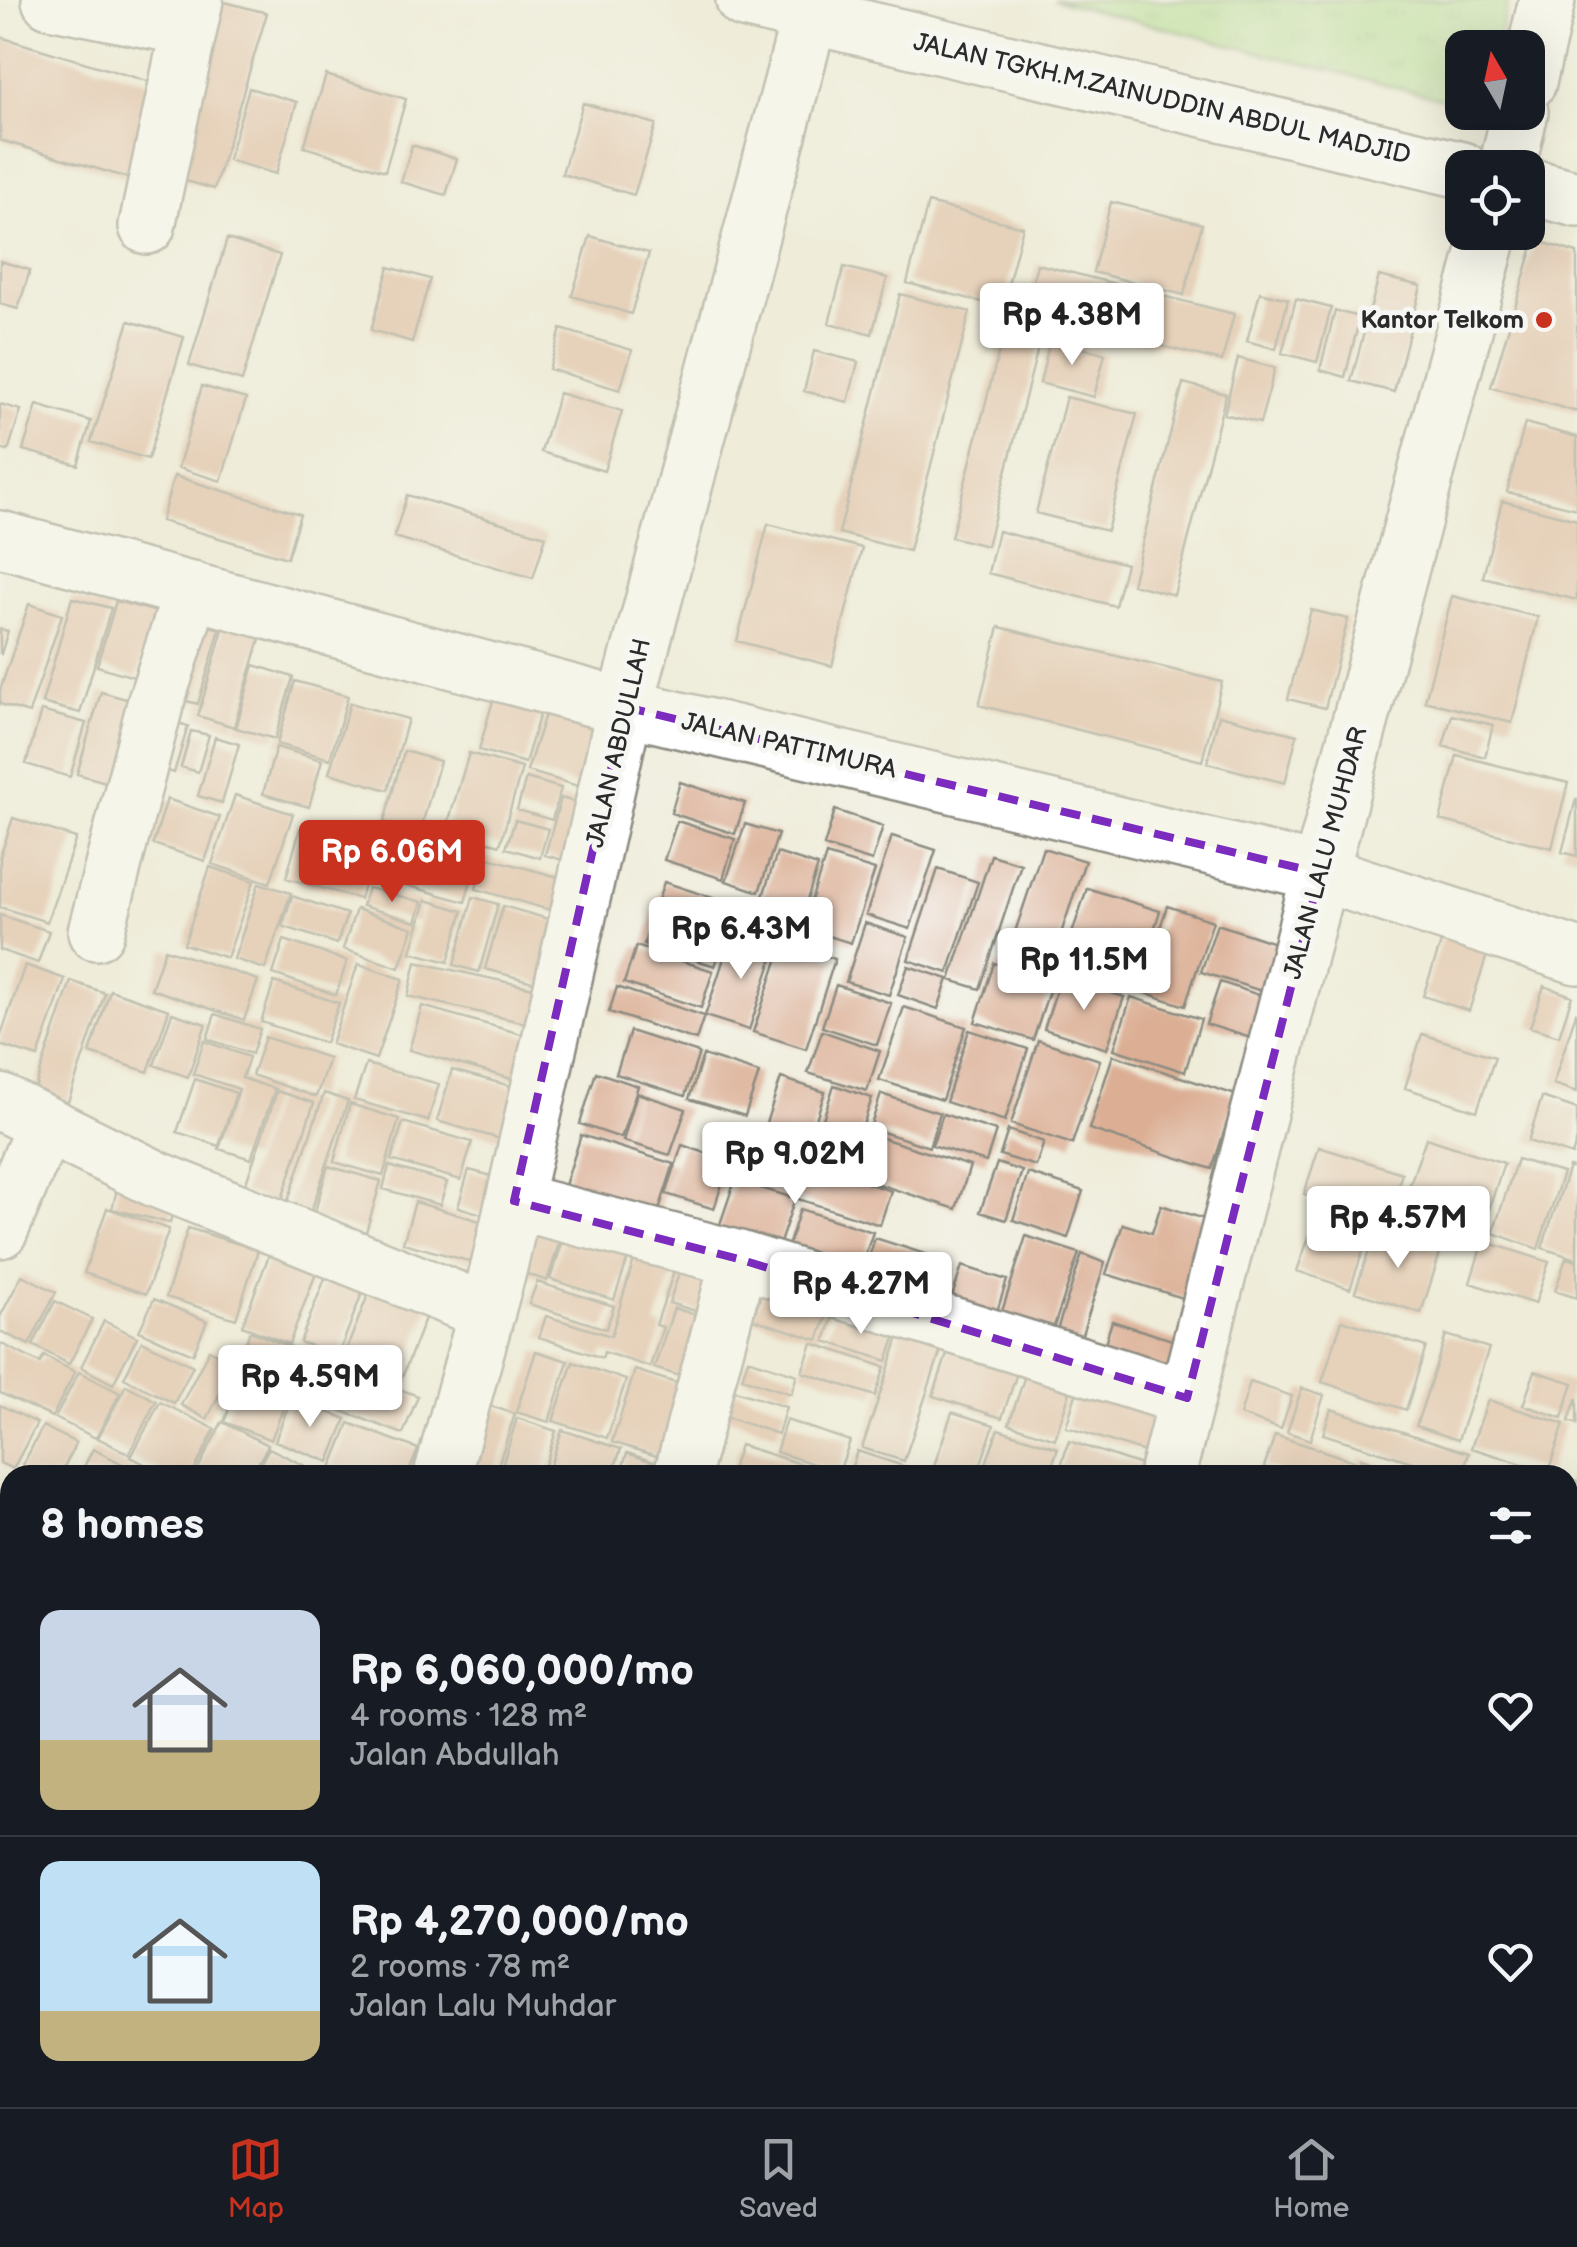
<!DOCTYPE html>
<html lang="en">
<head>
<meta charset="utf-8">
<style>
	:root { --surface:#171b24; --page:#20242c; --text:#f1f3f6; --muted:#9ea1a6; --line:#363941; --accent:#c8321e }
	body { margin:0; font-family:"Balsamiq Sans",sans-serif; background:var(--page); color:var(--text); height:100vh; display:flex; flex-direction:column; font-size:38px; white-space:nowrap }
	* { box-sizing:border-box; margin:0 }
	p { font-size:32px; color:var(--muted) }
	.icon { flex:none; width:55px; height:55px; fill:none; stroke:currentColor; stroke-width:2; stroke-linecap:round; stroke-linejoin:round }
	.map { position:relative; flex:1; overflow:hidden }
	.panel { position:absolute; left:0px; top:1465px; width:1578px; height:642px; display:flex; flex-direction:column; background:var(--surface); border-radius:30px 30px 0 0; box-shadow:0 10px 40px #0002 }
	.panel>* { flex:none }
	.needle { width:65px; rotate:351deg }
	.controls { position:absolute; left:1445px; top:30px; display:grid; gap:20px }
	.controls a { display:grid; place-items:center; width:100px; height:100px; border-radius:20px; background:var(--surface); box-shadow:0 10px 40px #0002; font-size:50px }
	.price { position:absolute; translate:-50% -85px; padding:0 22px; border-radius:10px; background:#fff; color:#222; font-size:32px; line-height:65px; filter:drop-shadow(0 2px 5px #0008) }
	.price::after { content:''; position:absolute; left:50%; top:60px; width:30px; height:22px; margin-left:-15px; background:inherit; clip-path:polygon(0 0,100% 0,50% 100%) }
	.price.on { background:var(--accent); color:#fff }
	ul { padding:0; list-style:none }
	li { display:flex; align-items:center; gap:30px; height:250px; padding:0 40px }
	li+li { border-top:2px solid var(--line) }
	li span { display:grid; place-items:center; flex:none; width:280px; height:200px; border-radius:20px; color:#555 }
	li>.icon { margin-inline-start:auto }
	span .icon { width:120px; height:120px; fill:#fffc; stroke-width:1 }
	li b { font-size:42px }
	h2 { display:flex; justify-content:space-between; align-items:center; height:120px; padding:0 40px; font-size:42px }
	.dock { display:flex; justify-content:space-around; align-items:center; height:140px; border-top:2px solid var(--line); background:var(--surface); font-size:28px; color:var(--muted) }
	.dock a { display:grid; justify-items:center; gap:5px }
	.dock .on { color:var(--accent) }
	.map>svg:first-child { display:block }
	.grass { fill:url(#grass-tufts); stroke:#6a835a; stroke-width:2.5 }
	.pitch { fill:#aadb8a; stroke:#6a835a; stroke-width:2.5 }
	.building { fill:#dcaf94 }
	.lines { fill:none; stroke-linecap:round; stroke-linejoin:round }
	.minor-casing { stroke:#8d8c82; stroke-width:60 }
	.major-casing { stroke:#8d8c82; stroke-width:60 }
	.minor { stroke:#fff; stroke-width:55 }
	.major { stroke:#fff; stroke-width:55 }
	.marked { fill:none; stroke:#7b2cbf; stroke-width:8; stroke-dasharray:20 12; stroke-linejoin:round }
	.poi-dot { fill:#c8321e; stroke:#f6f6f2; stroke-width:4 }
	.labels { text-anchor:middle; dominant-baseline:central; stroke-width:10; stroke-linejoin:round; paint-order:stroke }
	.street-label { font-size:25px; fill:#2b2b2b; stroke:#f6f6f2 }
	.poi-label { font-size:25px; font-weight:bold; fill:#2b2b2b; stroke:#f6f6f2; text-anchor:end }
</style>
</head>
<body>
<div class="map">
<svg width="1577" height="2107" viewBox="0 0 1577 2107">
	<defs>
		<pattern id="grass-tufts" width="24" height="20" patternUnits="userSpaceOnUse" patternTransform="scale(2.5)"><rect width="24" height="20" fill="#aadb8a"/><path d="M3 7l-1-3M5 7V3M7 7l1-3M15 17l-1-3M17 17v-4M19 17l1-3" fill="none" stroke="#92bc77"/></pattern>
	</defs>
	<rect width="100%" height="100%" fill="#f6f6f2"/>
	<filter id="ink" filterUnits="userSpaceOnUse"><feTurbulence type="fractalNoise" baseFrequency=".01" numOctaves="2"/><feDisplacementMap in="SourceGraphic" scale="20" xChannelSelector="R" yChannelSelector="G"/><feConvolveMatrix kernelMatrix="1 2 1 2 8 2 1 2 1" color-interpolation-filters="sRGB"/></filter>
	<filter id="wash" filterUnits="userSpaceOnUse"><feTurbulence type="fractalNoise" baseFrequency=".0048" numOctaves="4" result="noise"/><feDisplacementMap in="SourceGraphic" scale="40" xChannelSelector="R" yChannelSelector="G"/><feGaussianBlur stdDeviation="2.25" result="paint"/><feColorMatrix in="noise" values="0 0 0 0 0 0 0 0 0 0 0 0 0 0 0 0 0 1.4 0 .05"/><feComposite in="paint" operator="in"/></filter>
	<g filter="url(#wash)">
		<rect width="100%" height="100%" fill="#efecd9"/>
		<!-- grass -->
		<path class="grass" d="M1054 0H1509L1496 47 1462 48V104Z"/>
		<!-- pitch -->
		<path class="pitch" d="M0 1783 10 1787V2098H348L353 2107H0Z"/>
		<g id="blocks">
			<!-- building -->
			<path class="building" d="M217 0 267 13 214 189 165 175Z
				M0 37 157 84 128 178 0 140Z
				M326 75 406 99 385 171 304 147Z
				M249 88 297 102 276 174 228 160Z
				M583 103 656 124 634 195 562 174Z
				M412 145 457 159 446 195 401 182Z
				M1111 202 1202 224 1184 295 1093 272Z
				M928 203 1023 227 1002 307 907 283Z
				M590 236 649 253 631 314 572 296Z
				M227 239 280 255 242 381 189 365Z
				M1535 240 1577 253V412L1491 387Z
				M0 261 30 270 18 309 0 304Z
				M1037 264 1234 314 1222 361 1025 312Z
				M389 267 430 279 412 342 371 330Z
				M844 267 887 278 872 334 829 323Z
				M1379 276 1421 286 1394 392 1351 381Z
				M1260 292 1288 299 1276 349 1247 341Z
				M900 294 970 312 909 551 839 533Z
				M1296 299 1331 308 1317 362 1282 353Z
				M1335 311 1360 317 1345 377 1320 370Z
				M129 321 184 337 148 459 91 442Z
				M1005 328 1041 336 987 546 951 537Z
				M561 329 632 350 620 390 549 369Z
				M1050 340 1105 354 1094 397 1040 383Z
				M814 351 858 362 848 402 804 391Z
				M1238 358 1275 368 1260 423 1224 414Z
				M1183 383 1226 394 1174 595 1132 584Z
				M202 386 246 399 221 481 178 468Z
				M559 393 622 411 604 471 541 452Z
				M1066 397 1137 414 1107 531 1036 513Z
				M0 404 21 410 8 451 0 449Z
				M37 405 91 421 78 465 23 450Z
				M1525 423 1577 437V509L1507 492Z
				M174 476 300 514 287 558 161 521Z
				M407 495 546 536 533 578 394 537Z
				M1502 501 1577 520V600L1483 577Z
				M768 524 862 548 832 666 737 641Z
				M998 531 1126 564 1115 606 988 573Z
				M1452 596 1538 617 1512 723 1425 701Z
				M72 598 111 608 80 713 42 703Z
				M116 601 157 612 137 678 97 666Z
				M29 604 62 615 29 713 0 704V690Z
				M1311 610 1348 619 1325 708 1288 699Z
				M185 619 220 629 198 704 163 695Z
				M225 622 262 632 234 727 198 716Z
				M999 627 1222 682 1202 761 979 705Z
				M0 629 8 631 1 654 0 653Z
				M254 665 293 677 275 739 236 728Z
				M295 681 348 696 330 759 277 744Z
				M101 692 144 704 120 786 77 774Z
				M494 697 541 710 525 763 479 750Z
				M350 703 408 719 388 790 329 773Z
				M41 711 86 723 70 777 26 764Z
				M545 714 615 734 598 792 527 771Z
				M1219 715 1297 735 1285 783 1207 763Z
				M1452 715 1493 725 1485 757 1443 746Z
				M158 717 188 726 174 773 144 764Z
				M191 731 209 735 198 772 181 767Z
				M215 737 239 744 222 803 198 796Z
				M276 747 322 760 309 807 263 794Z
				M404 751 440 761 420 832 384 822Z
				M469 753 522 768 500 845 446 830Z
				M1457 755 1568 783 1552 848 1440 820Z
				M526 778 561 788 552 820 517 810Z
				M680 782 745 803 735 834 671 813Z
				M235 795 293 814 270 883 212 864Z
				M561 798 599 809 583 866 545 855Z
				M167 799 220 817 205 861 153 844Z
				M1576 799H1577V856L1562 852Z
				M835 810 883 826 872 861 824 846Z
				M13 818 76 838 47 922 0 907V857Z
				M515 820 548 829 540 858 506 848Z
				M677 821 735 839 723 879 664 860Z
				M745 824 778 834 759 892 726 881Z
				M300 829 374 850 360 899 286 878Z
				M411 836 478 855 465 902 398 883Z
				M892 836 936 850 910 929 866 915Z
				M1043 848 1085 861 1048 973 1006 959Z
				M777 853 818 866 796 934 755 921Z
				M826 855 875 870 851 943 802 928Z
				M991 855 1021 864 980 989 950 980Z
				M485 857 573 881 564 914 476 889Z
				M210 867 254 881 227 958 184 944Z
				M938 869 978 882 948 973 908 960Z
				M664 882 735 905 715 966 644 944Z
				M259 883 291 893 265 969 234 959Z
				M368 888 422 902 416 922 362 906Z
				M1087 888 1160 911 1135 990 1061 967Z
				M292 896 347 914 337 944 282 926Z
				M473 897 498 904 479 972 454 965Z
				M426 900 463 911 448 962 411 952Z
				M503 906 569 925 551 987 485 969Z
				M1167 906 1213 921 1185 1006 1140 991Z
				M356 909 413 928 399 968 343 949Z
				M0 915 49 931 38 963 0 950Z
				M865 923 908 937 889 995 846 982Z
				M1217 924 1287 947 1271 994 1201 972Z
				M1447 925 1492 939 1469 1011 1423 996Z
				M732 934 776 948 749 1030 705 1016Z
				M284 940 347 961 336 995 273 974Z
				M783 943 835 959 806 1049 753 1032Z
				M636 946 713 971 701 1008 624 983Z
				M165 949 258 980 244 1020 151 989Z
				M416 962 547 991 538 1026 408 996Z
				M994 963 1052 982 1033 1040 975 1022Z
				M358 964 403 979 376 1059 331 1044Z
				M25 965 65 979 38 1057 0 1045V1038Z
				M908 966 948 979 938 1009 898 995Z
				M1061 976 1124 997 1107 1049 1044 1029Z
				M71 981 105 993 66 1108 32 1097Z
				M274 982 339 1003 325 1043 261 1022Z
				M1220 982 1274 1000 1260 1041 1206 1024Z
				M836 985 891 1003 877 1045 822 1027Z
				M1544 986 1572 996 1559 1036 1530 1027Z
				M617 987 704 1016 696 1040 609 1012Z
				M110 990 169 1010 148 1072 90 1053Z
				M1131 997 1201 1019 1185 1072 1114 1049Z
				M422 1006 532 1037 519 1081 409 1050Z
				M904 1007 966 1027 942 1100 879 1080Z
				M172 1013 206 1024 188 1077 154 1065Z
				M1576 1013 1577 1014V1092L1553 1084Z
				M215 1014 260 1029 252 1054 207 1039Z
				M969 1030 1028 1049 1005 1121 946 1102Z
				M630 1031 699 1053 685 1096 616 1074Z
				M822 1031 880 1051 867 1091 808 1073Z
				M1422 1034 1495 1057 1477 1111 1405 1088Z
				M265 1037 329 1058 316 1097 252 1075Z
				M1038 1040 1100 1060 1072 1144 1011 1124Z
				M204 1041 249 1057 242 1078 275 1089 251 1159 219 1149 239 1089 193 1074Z
				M703 1055 759 1073 745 1116 689 1099Z
				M1113 1055 1236 1095 1212 1169 1089 1129Z
				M366 1064 439 1084 428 1121 354 1100Z
				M452 1070 518 1088 504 1140 437 1121Z
				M596 1072 638 1086 621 1138 580 1124Z
				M781 1078 825 1092 804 1155 760 1141Z
				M195 1079 236 1093 219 1146 177 1132Z
				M834 1085 872 1098 849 1168 811 1156Z
				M277 1091 314 1103 280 1205 243 1192Z
				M324 1093 348 1101 310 1215 286 1207Z
				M637 1093 686 1109 670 1155 623 1141Z
				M881 1094 940 1113 929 1147 870 1128Z
				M1542 1097 1577 1109V1139L1572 1155 1528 1141Z
				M350 1104 399 1119 383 1176 334 1162Z
				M943 1114 996 1131 986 1162 932 1145Z
				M403 1122 472 1142 461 1180 391 1160Z
				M1008 1130 1044 1142 1036 1166 1000 1155Z
				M581 1135 674 1164 653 1228 561 1198Z
				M876 1136 970 1166 956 1209 862 1179Z
				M1426 1138 1504 1163 1488 1212 1409 1187Z
				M682 1145 729 1161 714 1209 666 1194Z
				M1319 1147 1402 1173 1387 1221 1304 1194Z
				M1517 1159 1563 1173 1538 1249 1493 1233Z
				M802 1161 891 1191 880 1225 795 1198 775 1258 715 1239 735 1180 790 1197Z
				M997 1163 1022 1171 1006 1220 980 1212Z
				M328 1166 381 1181 366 1232 313 1218Z
				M389 1166 447 1182 440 1205 383 1189Z
				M1569 1167 1577 1169V1259L1542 1248Z
				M469 1170 503 1179 492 1217 458 1207Z
				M1028 1173 1083 1191 1068 1238 1013 1220Z
				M120 1178 177 1191 170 1223 112 1209Z
				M415 1202 494 1225 483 1265 403 1243Z
				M1161 1205 1217 1223 1189 1300 1106 1274 1123 1224 1152 1233Z
				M107 1208 169 1229 146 1294 84 1273Z
				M800 1209 873 1232 857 1279 785 1256Z
				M531 1212 566 1222 547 1281 513 1269Z
				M569 1222 633 1243 614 1300 550 1279Z
				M188 1228 258 1250 236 1319 166 1297Z
				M1376 1230 1441 1250 1421 1313 1355 1292Z
				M1311 1231 1364 1248 1350 1289 1297 1271Z
				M277 1234 324 1252 289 1344 242 1326Z
				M1026 1236 1079 1253 1048 1344 997 1327Z
				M875 1238 941 1259 927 1304 861 1282Z
				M1483 1241 1549 1262 1535 1304 1470 1283Z
				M639 1243 679 1256 656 1325 663 1327 650 1367 604 1352 602 1358 539 1337 546 1316 611 1336Z
				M1082 1254 1105 1263 1075 1356 1051 1348Z
				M333 1258 370 1272 338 1356 300 1342Z
				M684 1258 726 1272 712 1316 669 1303Z
				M1566 1258 1577 1261V1298L1555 1291Z
				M962 1266 1007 1280 993 1324 948 1309Z
				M376 1274 434 1295 400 1383 342 1361Z
				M22 1275 56 1292 29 1345 0 1331V1317Z
				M537 1282 614 1306 606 1329 529 1304Z
				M763 1289 829 1310 818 1340 753 1319Z
				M154 1299 207 1321 193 1354 139 1331Z
				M55 1301 92 1319 69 1364 33 1345Z
				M674 1308 715 1321 696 1381 654 1368Z
				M834 1313 897 1333 887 1361 825 1341Z
				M1342 1320 1426 1347 1406 1410 1322 1382Z
				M104 1321 137 1337 113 1384 81 1367Z
				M1112 1321 1188 1345 1175 1386 1099 1362Z
				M903 1325 945 1338 904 1461 862 1448Z
				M250 1331 299 1350 284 1384 237 1366Z
				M1446 1335 1489 1348 1458 1440 1416 1426Z
				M953 1336 1022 1358 1002 1418 933 1396Z
				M142 1341 193 1366 174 1403 124 1378Z
				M0 1343 40 1363 44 1356 75 1372 52 1417 0 1393Z
				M812 1343 885 1367 875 1396 802 1372Z
				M209 1350 235 1364 207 1419 181 1405Z
				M302 1351 348 1369 334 1405 288 1387Z
				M536 1351 568 1361 549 1422 516 1412Z
				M1031 1357 1076 1372 1055 1439 1009 1424Z
				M748 1359 797 1375 791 1394 742 1378Z
				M573 1362 626 1380 607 1438 553 1421Z
				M635 1370 692 1388 669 1460 612 1442Z
				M1535 1371 1573 1383 1562 1418 1523 1405Z
				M79 1372 120 1393 96 1438 55 1418Z
				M354 1372 418 1396 403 1434 339 1410Z
				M242 1375 289 1393 271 1440 224 1422Z
				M1082 1375 1174 1404 1157 1456 1066 1427Z
				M1250 1382 1292 1396 1281 1429 1240 1415Z
				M126 1385 156 1401 129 1454 98 1438Z
				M1302 1388 1324 1395 1310 1440 1287 1432Z
				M732 1390 786 1407 778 1434 723 1416Z
				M291 1398 346 1419 329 1462 275 1441Z
				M1576 1399H1577V1424L1569 1421Z
				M1488 1400 1564 1424 1548 1472 1471 1448Z
				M160 1402 215 1429 192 1475H166L131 1457Z
				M484 1404 515 1414 495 1475H461Z
				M0 1405 37 1423 13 1469 0 1463Z
				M1331 1409 1469 1453 1462 1475H1453L1323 1434Z
				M952 1412 994 1425 977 1475H931Z
				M517 1418 556 1431 542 1475H499Z
				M786 1420 850 1441 839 1472 776 1452Z
				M222 1422 268 1445 252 1475H195Z
				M349 1423 418 1449 408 1475H334L329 1473Z
				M43 1426 76 1443 60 1475H25L19 1472Z
				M998 1429 1058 1448 1049 1475H982Z
				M562 1430 621 1449 612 1475H547Z
				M1275 1435 1354 1461 1349 1475H1291L1264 1467Z
				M1069 1441 1144 1466 1141 1475H1058Z
				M740 1445 833 1474V1475H730Z
				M269 1448 307 1467 302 1475H254Z
				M93 1449 144 1475H80Z
				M857 1451 928 1474V1475H849Z
				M627 1453 677 1470 675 1475H620Z
				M1361 1458 1410 1474V1475H1356Z
				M1568 1479 1577 1482V1526L1568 1523Z
				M10 1499V1556L0 1576V1519Z
				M10 1570V1608L0 1602V1587Z
				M1568 1572 1577 1575V1629L1568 1626Z
				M1568 1687 1577 1690V1729L1568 1726Z
				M1568 1730 1577 1733V1771L1575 1778 1568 1775Z
				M1576 1793H1577V1820L1568 1817Z
				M1568 1833 1577 1836V1911L1568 1908Z
				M1568 1929 1577 1932V1982L1568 2009Z
				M1576 2009H1577V2039L1568 2036Z
				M1568 2041 1577 2044V2107H1546L1549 2098H1568Z
				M1191 2098H1223L1220 2107Z
				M1228 2098H1271L1268 2107H1246L1227 2101Z
				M1478 2098H1536L1533 2107H1474Z"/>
		</g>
	</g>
	<g filter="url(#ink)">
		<use href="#blocks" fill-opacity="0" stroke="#8d8c82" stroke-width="2.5"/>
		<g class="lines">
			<defs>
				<path id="minor" d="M50 0 189 28
					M1528 82 1547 0
					M1507 168 1520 112
					M147 226 195 0
					M0 539 625 707 1320 873 1577 956
					M96 932 156 701 192 590
					M0 1102 156 1179 487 1312
					M514 1201 739 1259 1187 1398
					M0 1230 45 1125
					M442 1475 499 1267 625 707 810 15
					M682 1475 739 1259
					M1167 1475 1320 873 1490 232
					M1568 1916 1577 1918
					M379 2098 384 2107
					M511 2107 512 2098
					M1012 2107 1015 2098"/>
				<path id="major" d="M744 0 1462 170
					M1528 186 1577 199
					M0 1741 10 1745
					M949 2098 980 2107"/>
			</defs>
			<!-- minor casing -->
			<use href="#minor" class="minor-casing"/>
			<!-- major casing -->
			<use href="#major" class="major-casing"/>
			<!-- minor -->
			<use href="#minor" class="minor"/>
			<!-- major -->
			<use href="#major" class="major"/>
		</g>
	</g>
	<!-- marked area -->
	<path d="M0 0H1577V2107H0ZM625 707 1320 873 1187 1398 739 1259 514 1201Z" fill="#efecd9" fill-opacity=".55" fill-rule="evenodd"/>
	<path class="marked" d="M625 707 1320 873 1187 1398 739 1259 514 1201Z"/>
	<!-- markers -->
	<circle class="poi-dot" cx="1544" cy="320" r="10"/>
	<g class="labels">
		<!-- street labels -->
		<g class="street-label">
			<text transform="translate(1162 99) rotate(13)">JALAN TGKH.M.ZAINUDDIN ABDUL MADJID</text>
			<text transform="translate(619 743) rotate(-77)">JALAN ABDULLAH</text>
			<text transform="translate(789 746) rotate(13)">JALAN PATTIMURA</text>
			<text transform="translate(1326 853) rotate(-75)">JALAN LALU MUHDAR</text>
		</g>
		<!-- poi labels -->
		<g class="poi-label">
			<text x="1524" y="320">Kantor Telkom</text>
		</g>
	</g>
</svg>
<div class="controls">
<a><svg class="needle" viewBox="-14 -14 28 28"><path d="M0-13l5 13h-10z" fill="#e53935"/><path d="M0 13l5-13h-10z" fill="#9ea1a6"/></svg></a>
<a><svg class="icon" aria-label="locate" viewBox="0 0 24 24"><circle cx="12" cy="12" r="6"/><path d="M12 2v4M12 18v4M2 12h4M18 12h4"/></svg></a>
</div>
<b class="price" style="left:1072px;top:368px">Rp 4.38M</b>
<b class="price on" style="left:392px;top:905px">Rp 6.06M</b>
<b class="price" style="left:741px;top:982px">Rp 6.43M</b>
<b class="price" style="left:1084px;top:1013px">Rp 11.5M</b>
<b class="price" style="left:795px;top:1207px">Rp 9.02M</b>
<b class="price" style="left:1398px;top:1271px">Rp 4.57M</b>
<b class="price" style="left:861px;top:1337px">Rp 4.27M</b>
<b class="price" style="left:310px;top:1430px">Rp 4.59M</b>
<section class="panel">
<h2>8 homes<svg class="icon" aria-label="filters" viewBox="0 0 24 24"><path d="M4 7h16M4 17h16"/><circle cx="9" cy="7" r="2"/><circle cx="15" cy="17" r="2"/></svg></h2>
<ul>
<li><span style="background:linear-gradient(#c9d6e8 65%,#c2b280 0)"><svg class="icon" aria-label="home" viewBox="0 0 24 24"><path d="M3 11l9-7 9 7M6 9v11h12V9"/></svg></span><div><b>Rp 6,060,000/mo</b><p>4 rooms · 128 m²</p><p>Jalan Abdullah</p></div><svg class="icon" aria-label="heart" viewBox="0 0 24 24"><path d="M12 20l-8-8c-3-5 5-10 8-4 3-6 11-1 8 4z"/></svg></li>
<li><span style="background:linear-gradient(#bfe0f5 75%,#c2b280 0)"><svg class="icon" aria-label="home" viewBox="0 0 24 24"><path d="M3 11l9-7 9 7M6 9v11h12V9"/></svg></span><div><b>Rp 4,270,000/mo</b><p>2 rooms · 78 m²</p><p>Jalan Lalu Muhdar</p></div><svg class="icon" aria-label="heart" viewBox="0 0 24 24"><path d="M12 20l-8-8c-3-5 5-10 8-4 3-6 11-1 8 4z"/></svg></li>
</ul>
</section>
</div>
<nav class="dock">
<a class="on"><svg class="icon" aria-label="map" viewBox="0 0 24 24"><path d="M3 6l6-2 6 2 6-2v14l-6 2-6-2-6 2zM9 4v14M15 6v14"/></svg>Map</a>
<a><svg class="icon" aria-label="saved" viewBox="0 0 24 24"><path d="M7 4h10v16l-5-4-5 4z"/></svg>Saved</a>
<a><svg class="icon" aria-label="home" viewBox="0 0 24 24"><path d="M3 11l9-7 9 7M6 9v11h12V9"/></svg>Home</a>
</nav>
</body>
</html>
